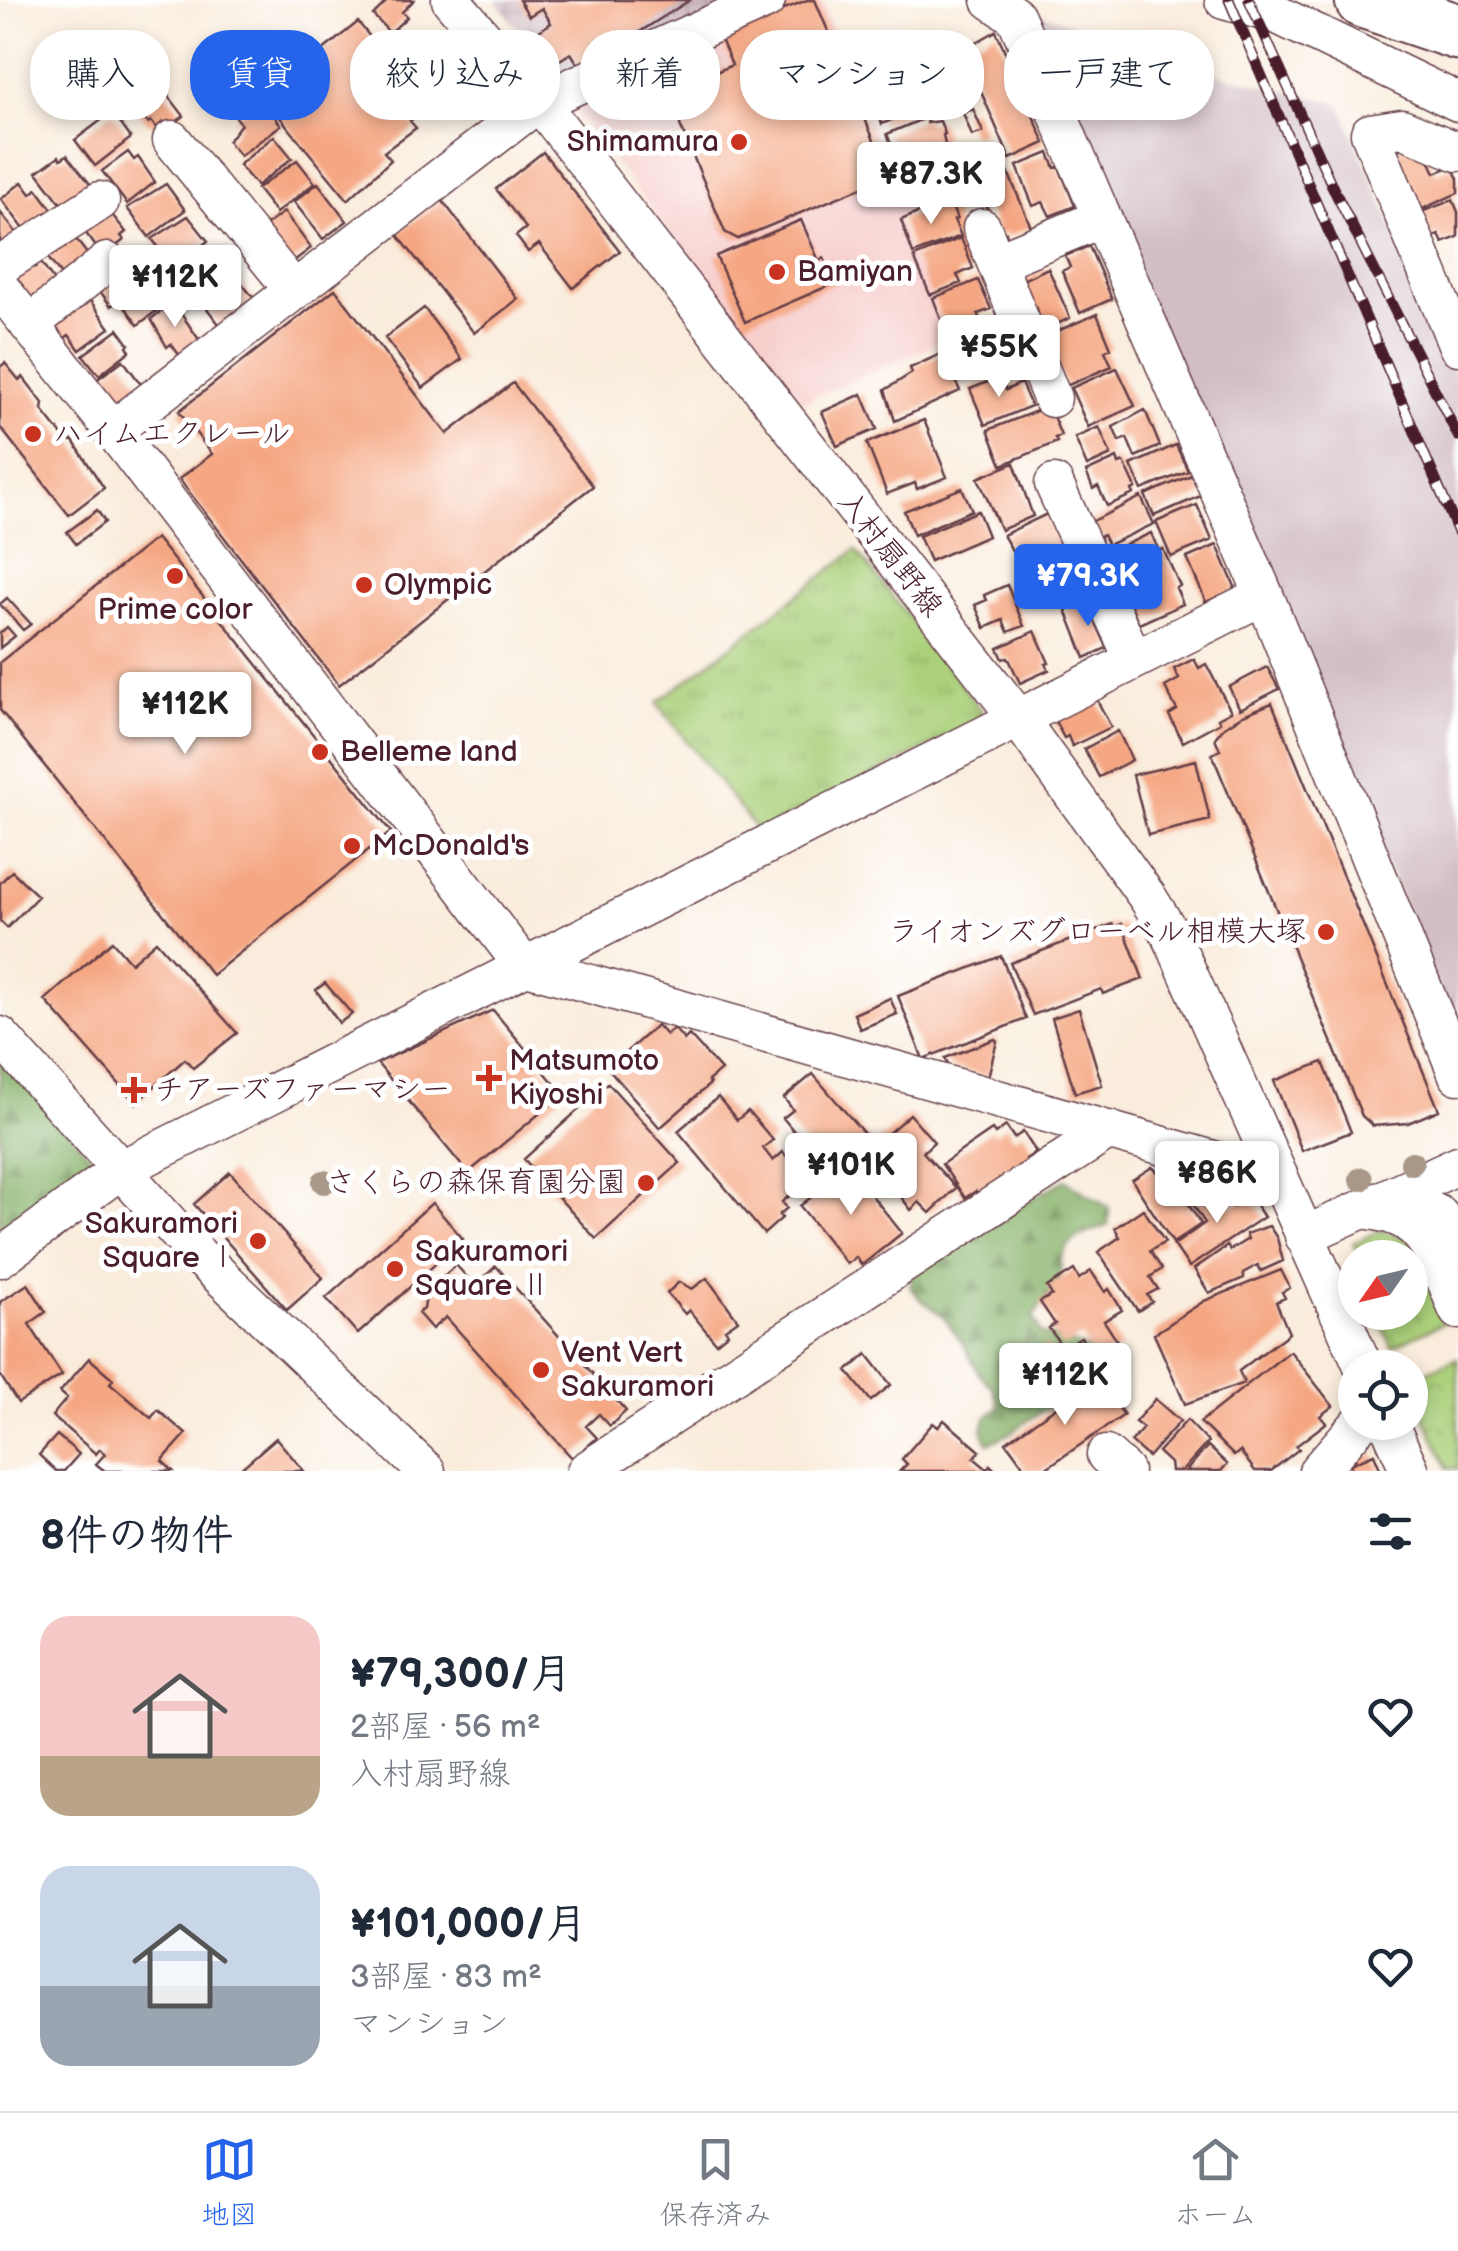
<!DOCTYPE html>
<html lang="ja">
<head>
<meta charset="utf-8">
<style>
	:root { --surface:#fff; --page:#f6f6f7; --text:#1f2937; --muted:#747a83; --line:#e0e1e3; --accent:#2563eb }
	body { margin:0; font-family:"Balsamiq Sans","Klee One",sans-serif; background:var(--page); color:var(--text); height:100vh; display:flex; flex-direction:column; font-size:38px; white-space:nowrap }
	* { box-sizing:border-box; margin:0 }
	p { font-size:32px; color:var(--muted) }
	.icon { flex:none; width:55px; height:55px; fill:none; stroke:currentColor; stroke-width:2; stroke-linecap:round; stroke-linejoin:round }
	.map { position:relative; height:1471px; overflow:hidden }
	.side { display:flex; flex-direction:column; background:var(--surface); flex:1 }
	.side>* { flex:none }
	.hud { position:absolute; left:30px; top:30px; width:1400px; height:90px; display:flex; gap:20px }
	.needle { width:65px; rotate:236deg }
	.tools { position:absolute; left:1338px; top:1240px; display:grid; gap:20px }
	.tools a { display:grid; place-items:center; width:90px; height:90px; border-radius:50%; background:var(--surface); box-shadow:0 5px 15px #0003; font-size:50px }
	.price { position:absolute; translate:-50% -85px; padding:0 22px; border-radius:10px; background:#fff; color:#222; font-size:32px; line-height:65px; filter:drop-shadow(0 2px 5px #0008) }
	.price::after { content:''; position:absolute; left:50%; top:60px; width:30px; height:22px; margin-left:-15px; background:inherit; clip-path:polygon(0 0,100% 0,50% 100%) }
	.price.selected { background:var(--accent); color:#fff }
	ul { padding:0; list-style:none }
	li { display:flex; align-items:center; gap:30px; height:250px; padding:0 40px }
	li span { display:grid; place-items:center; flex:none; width:280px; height:200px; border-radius:30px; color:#555 }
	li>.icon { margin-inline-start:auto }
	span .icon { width:120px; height:120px; fill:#fffc; stroke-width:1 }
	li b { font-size:42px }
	h2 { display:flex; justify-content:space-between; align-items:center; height:120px; padding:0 40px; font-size:42px }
	.chip { padding:0 35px; border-radius:40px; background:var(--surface); box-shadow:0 5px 15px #0003; font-size:35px; line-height:90px }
	.chip.selected { background:var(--accent); color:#fff }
	.menu { display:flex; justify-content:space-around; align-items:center; height:140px; border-top:2px solid var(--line); background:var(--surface); font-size:28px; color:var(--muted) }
	.menu a { display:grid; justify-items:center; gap:5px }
	.menu .selected { color:var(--accent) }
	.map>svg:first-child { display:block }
	.built { fill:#f7d0ce }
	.industrial { fill:url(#industrial-grid) }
	.railway { fill:#d2bec4 }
	.grass { fill:url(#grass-tufts); stroke:#7a7852; stroke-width:2.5 }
	.forest { fill:url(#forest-firs); stroke:#69684a; stroke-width:2.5 }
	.park { fill:url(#park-crowns); stroke:#7a7852; stroke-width:2.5 }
	.building { fill:#f5a783 }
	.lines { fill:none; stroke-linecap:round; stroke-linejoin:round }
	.minor-casing { stroke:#643e46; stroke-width:41 }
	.highway-casing { stroke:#643e46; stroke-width:59 }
	.minor { stroke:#fff; stroke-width:38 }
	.highway { stroke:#fff; stroke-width:55 }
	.rail-casing { stroke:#4a1f2b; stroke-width:11 }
	.rail { stroke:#fff; stroke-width:8; stroke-dasharray:22; stroke-linecap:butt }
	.tree { fill:#a99888 }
	.poi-dot { fill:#c8321e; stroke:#fff; stroke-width:4 }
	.labels { text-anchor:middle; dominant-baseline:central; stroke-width:10; stroke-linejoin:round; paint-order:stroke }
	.poi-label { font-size:30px; fill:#4a1f2b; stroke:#fff; text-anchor:start }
	.street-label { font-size:30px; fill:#4a1f2b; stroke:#fff }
</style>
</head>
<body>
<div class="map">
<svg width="1458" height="1471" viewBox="0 0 1458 1471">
	<defs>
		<pattern id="industrial-grid" width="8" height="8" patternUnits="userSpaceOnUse" patternTransform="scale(2.5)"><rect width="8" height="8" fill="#d2bec4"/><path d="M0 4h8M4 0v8" fill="none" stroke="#b6a3a9"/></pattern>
		<pattern id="grass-tufts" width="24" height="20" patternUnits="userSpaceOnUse" patternTransform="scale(2.5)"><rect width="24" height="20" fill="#abd07a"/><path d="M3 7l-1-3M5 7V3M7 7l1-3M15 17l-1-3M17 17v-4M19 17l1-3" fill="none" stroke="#95b26a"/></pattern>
		<pattern id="forest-firs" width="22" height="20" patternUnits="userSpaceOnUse" patternTransform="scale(2.5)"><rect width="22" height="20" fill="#88b26a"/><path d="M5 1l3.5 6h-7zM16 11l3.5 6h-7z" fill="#719057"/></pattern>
		<pattern id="park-crowns" width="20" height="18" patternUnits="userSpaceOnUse" patternTransform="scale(2.5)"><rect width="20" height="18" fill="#abd07a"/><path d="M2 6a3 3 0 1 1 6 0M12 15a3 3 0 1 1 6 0" fill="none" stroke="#95b26a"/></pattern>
	</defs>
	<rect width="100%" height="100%" fill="#fff"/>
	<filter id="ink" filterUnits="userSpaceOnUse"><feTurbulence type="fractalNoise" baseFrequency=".01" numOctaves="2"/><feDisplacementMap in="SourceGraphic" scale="20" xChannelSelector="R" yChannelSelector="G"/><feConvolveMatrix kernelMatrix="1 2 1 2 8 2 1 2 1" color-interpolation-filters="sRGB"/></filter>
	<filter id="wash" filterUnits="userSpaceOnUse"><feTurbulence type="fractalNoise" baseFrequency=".0048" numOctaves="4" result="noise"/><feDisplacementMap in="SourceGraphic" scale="40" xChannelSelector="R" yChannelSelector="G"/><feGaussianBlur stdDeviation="2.25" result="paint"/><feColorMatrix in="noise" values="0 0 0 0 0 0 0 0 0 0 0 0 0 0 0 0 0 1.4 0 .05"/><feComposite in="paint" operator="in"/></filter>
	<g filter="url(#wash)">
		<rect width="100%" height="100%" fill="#f9ecdc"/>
		<!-- built -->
		<path class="built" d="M793 0H821L908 214 897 219 948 339 802 402 572 108V96Z"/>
		<!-- industrial -->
		<path class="industrial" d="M495 0H741L562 84Z"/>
		<!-- railway -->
		<path class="railway" d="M1025 8 1209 72 1340 104 1458 383V1034Z"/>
		<!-- grass -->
		<path class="grass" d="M856 550 982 711 979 722 758 832 657 703Z"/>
		<!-- forest -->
		<path class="forest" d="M0 1056 98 1164 0 1235Z
			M1065 1180 1109 1208 1108 1225 1077 1237 1067 1247 1061 1259 1060 1276 1033 1317 1041 1334C1066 1343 1086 1341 1102 1365L1100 1379C1085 1392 1067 1396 1050 1406 1029 1418 1012 1436 988 1443L982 1430 987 1417 999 1406 993 1387 980 1375 962 1342 942 1315 920 1299 910 1286 916 1264Z"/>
		<!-- park -->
		<path class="park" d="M1381 1230 1410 1240 1449 1320 1392 1347 1377 1313 1410 1312V1258L1360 1257 1353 1243Z
			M1458 1358V1469L1448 1468 1410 1386V1379Z"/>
		<g id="blocks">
			<!-- building -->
			<path class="building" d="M388 0H414L402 12 407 17 390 33 373 15Z
				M519 0H690L581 69 571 53 558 61 539 31 551 23 542 8 529 16Z
				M807 0H815L889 176 738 239 725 232 680 125 683 113 674 90 732 65 719 35Z
				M358 22 427 107 410 121 416 128 384 152 391 160 348 200 260 93 273 83 286 99 326 66 317 55Z
				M996 31 1045 143 1010 159 963 50Z
				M917 65 933 102 882 124 867 87Z
				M152 85 156 90 161 86 184 116 168 128 163 122 156 128 151 121 148 123 131 102Z
				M261 98 281 125 240 156 228 141 241 124 236 117Z
				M973 109 983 132 972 136 963 113Z
				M112 112 131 138 95 166 75 140Z
				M925 118 927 123 940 121 945 134 943 135 945 145 962 186 916 205 887 134Z
				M274 136 292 158 257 186 239 165Z
				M1409 145 1426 153 1435 173 1452 166 1458 179V193L1418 211 1393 152Z
				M128 152 134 160 138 157 155 182 127 204 102 171Z
				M543 152 620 251 573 288 539 244 528 252 516 236 526 228 496 189Z
				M1049 153 1055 168 1059 167 1075 206 1050 216 1043 202 1033 206 1017 166Z
				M67 155 95 190 69 214 37 172 59 156 61 159Z
				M297 160 315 183 276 213 257 189Z
				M1008 172 1031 227 1007 237 1006 232 999 236 978 185Z
				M22 182 31 194 37 189 55 213 31 238 1 199Z
				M318 183 347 221 323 239 294 202Z
				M166 184 185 210 149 237 127 208Z
				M442 200 518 299 474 333 397 234Z
				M1453 200 1458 212V237L1443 243 1439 235 1431 238 1421 212Z
				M946 201 950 202 957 219 954 220 961 236 913 254 901 220Z
				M109 211 126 232 121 236 124 240 103 256 79 224Z
				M0 212 19 236 0 257Z
				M284 212 311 248 290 264 258 231Z
				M188 216 208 241 174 267 152 239Z
				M801 220 819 261 824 258 835 283 745 322 716 256Z
				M75 238 91 259 67 283 43 251Z
				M961 238 973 268 957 275 961 283 930 295 914 257Z
				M1089 246 1112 299 1080 313 1062 271 1070 267 1065 256Z
				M210 248 230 274 198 299 176 270Z
				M139 253 155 274 111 306 96 286Z
				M30 261 35 267 41 263 57 285 33 308 9 276Z
				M1048 268 1070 318 1040 332 1018 282Z
				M160 274 177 295 138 325 122 303Z
				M235 275 256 301 222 328 202 302Z
				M978 280 991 309 978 314 982 323 948 337 933 298Z
				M335 289 447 434 513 383 593 486 339 685 179 479 212 454 179 411Z
				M86 295 110 328 80 350 69 335 59 342 46 325Z
				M173 302 200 341 180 356 171 344 167 347 151 319Z
				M424 308 462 359 423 388 385 338Z
				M1097 314 1111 348 1105 351 1112 366 1066 386 1052 355 1056 353 1048 335Z
				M979 327 983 335 996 330 1008 358 965 377 949 339Z
				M118 329 129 344 127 346 130 351 99 375 83 355Z
				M943 353 960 391 895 421 885 390 912 373 910 368Z
				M123 360 143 387 112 411 91 384Z
				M5 363 19 380 23 377 43 403 42 410 66 440 73 441 104 488 69 515 0 427V367Z
				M1117 368 1135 406 1088 427 1071 388Z
				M1000 377 1006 390 1021 383 1031 406 985 425 970 389Z
				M862 394 877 429 837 446 822 412Z
				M1049 406 1061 436 1055 438 1057 442 1002 465 988 430Z
				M1145 410 1160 446 1135 457 1127 438 1119 441 1113 427Z
				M924 420 947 477 917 489 915 483 887 494 867 443Z
				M1099 427 1111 455 1087 466 1075 438Z
				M1176 445 1188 471 1142 490 1131 465Z
				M1117 458 1119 464 1124 462 1136 488 1132 490 1134 494 1107 506 1098 486 1093 489 1086 472Z
				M1014 463 1033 516 1001 530 978 478Z
				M1194 474 1203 495 1154 516 1145 495Z
				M962 488 972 510 914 535 904 511Z
				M1141 497 1154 524 1108 545 1103 535 1098 537 1091 522Z
				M1197 505 1212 540 1171 557 1156 522Z
				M97 510 105 522 76 544 67 532Z
				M978 511 988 536 930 561 919 536Z
				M1047 514 1081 586 1037 607 1026 585 1031 583 1003 535Z
				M1151 533 1159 551 1163 549 1180 586 1176 588 1183 604 1139 624 1130 603 1134 601 1107 553Z
				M156 538 391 832 212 975 0 710V662Z
				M1217 545 1236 589 1206 602 1187 558Z
				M1007 585 1024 626 1008 632 1003 620 985 628 975 605 987 600 984 595Z
				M7 598 31 624 23 630 0 604Z
				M1090 599 1111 646 1085 658 1066 610Z
				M7 627 15 636 0 648V633Z
				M1035 631 1049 663 1046 664 1049 670 1020 683 1008 657 1003 659 998 648Z
				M1194 659 1199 668 1206 664 1231 711 1218 718 1220 722 1183 742 1169 715 1177 710 1165 687 1179 679 1174 669Z
				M1267 667 1279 689 1240 709 1229 687Z
				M1094 694 1111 727 1072 746 1068 736 1064 738 1052 715Z
				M1272 703 1439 1110 1408 1123 1373 1126 1362 1116 1212 754 1220 750 1215 738 1223 728 1243 715Z
				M1118 731 1132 760 1099 777 1084 749Z
				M1196 760 1210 820 1148 835 1133 775Z
				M12 871 38 896 7 928 0 921V883Z
				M1113 924 1115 927 1122 924 1143 979 1103 994 1101 989 1033 1015 1010 963Z
				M112 941 131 963 156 941 237 1033 193 1068 185 1059 136 1103 45 1000Z
				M1001 956 1026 1019 923 1059 898 996Z
				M325 983 352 1014 339 1023 316 990Z
				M890 998 897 1014 860 1029 854 1014Z
				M1079 1009 1102 1085 1075 1093 1052 1018Z
				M493 1010 563 1094 468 1173 377 1063Z
				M657 1025 666 1035 674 1028 684 1040 689 1035 721 1070 708 1081 710 1084 660 1128 608 1068Z
				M995 1039 997 1041 988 1077 949 1067 945 1058Z
				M1323 1062 1351 1132 1302 1151 1274 1081Z
				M813 1074 872 1143 832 1177 783 1118 793 1110 784 1098Z
				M608 1083 680 1163 596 1239 524 1159Z
				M718 1097 737 1120 748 1111 773 1140 763 1148 773 1161 783 1152 807 1181 782 1202 787 1208 779 1215 782 1218 764 1234 678 1131Z
				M910 1114 934 1142 923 1152 956 1188 930 1213 919 1202 911 1210 887 1178 884 1181 862 1156Z
				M1006 1126 1014 1138 1023 1132 1036 1152 1026 1159 1028 1162 979 1195 976 1191 965 1198 942 1164 992 1130 995 1134Z
				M849 1167 902 1233 862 1265 856 1257 847 1264 800 1206Z
				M1152 1167 1160 1174 1176 1177 1193 1203 1189 1205 1201 1224 1173 1243 1132 1180Z
				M230 1172 323 1278 287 1310 194 1204Z
				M1220 1188 1233 1207 1250 1196 1264 1217 1189 1267 1174 1245 1205 1223 1194 1206Z
				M432 1203 463 1239 358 1334 326 1298Z
				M1143 1209 1165 1242 1150 1251 1162 1269 1150 1277 1158 1289 1147 1295 1152 1302 1138 1311 1098 1252 1120 1237 1115 1228Z
				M1269 1226 1277 1238 1283 1261 1261 1271 1258 1265 1243 1273 1244 1278 1209 1293 1194 1269 1227 1246 1230 1250 1248 1239 1246 1234Z
				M456 1265 475 1286 496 1266 626 1411 610 1426 599 1414 586 1426 597 1438 573 1459 446 1317 432 1329 418 1313 424 1309 427 1291Z
				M1074 1270 1079 1279 1091 1271 1105 1292 1109 1289 1122 1310 1104 1321 1121 1347 1096 1362 1081 1337 1063 1348 1049 1328 1055 1324 1040 1302 1052 1295 1047 1287Z
				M1281 1270 1290 1288 1282 1292 1285 1298 1276 1302 1289 1333 1239 1371 1244 1383 1185 1404 1154 1334 1204 1301Z
				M707 1278 738 1320 725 1329 728 1333 716 1343 689 1310 685 1314 667 1293 679 1282 692 1289Z
				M28 1284 46 1312 29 1324 62 1375 18 1403 0 1375V1302Z
				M1047 1345 1068 1377 1034 1400 1012 1369Z
				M1290 1351 1333 1406 1320 1416 1326 1423 1296 1446 1299 1449 1271 1471H1255L1240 1451 1234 1456 1200 1422Z
				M867 1354 891 1385 871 1401 847 1371Z
				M89 1358 113 1379 110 1383 151 1418 158 1410 186 1434 162 1461 173 1471H105L96 1464 105 1454 100 1449 96 1454 52 1416 67 1398 60 1392Z
				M1098 1378 1124 1415 1042 1471H1027L1006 1442Z
				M1155 1399 1180 1421 1148 1457 1131 1442 1143 1428 1135 1422Z
				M944 1420 980 1451 974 1458 987 1469 990 1465 996 1471H900L907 1464 902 1459 933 1423 938 1427Z
				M1187 1420 1208 1442 1182 1471H1171L1170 1463 1158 1452Z
				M57 1435 79 1454 64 1471H56L39 1455Z
				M276 1438 304 1471H238Z
				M1208 1446 1227 1464 1221 1471H1186Z
				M1374 1454 1381 1471H1353L1350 1464Z"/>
		</g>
	</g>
	<g filter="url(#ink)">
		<use href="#blocks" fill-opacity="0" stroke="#643e46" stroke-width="2.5"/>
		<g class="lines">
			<defs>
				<path id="minor" d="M451 0 539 102 1018 718 1148 898 1171 935 1364 1368
					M991 0 1016 17 1264 595 1458 1075
					M1224 0 1278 15 1458 102
					M172 140 293 289
					M1458 152 1402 128 1370 133 1458 346
					M982 228 1052 398
					M996 262 1102 218
					M0 266 100 201
					M0 288 113 430 523 965 1277 1178
					M29 325 107 262
					M113 430 539 102 766 0
					M1054 484 1134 660
					M0 1036 199 1256 426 1471
					M1412 1202 1439 1215 1458 1246
					M1363 1209C1373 1211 1385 1212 1395 1216 1431 1228 1444 1278 1458 1310
					M1304 1236 1458 1165
					M0 1258 120 1170 1264 595
					M1388 1422 1410 1471
					M1106 1455 1124 1471
					M586 1471 1109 1130
					M1318 1471 1361 1422"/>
				<path id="highway" d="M1363 0 1458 32"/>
			</defs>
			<!-- minor casing -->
			<use href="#minor" class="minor-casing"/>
			<!-- highway casing -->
			<use href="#highway" class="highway-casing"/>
			<!-- minor -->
			<use href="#minor" class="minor"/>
			<!-- highway -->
			<use href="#highway" class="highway"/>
			<defs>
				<path id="rail" d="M1229 0 1458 532
					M1249 0 1334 190 1458 436"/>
			</defs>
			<!-- rail casing -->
			<use href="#rail" class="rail-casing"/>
			<!-- rail -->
			<use href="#rail" class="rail"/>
		</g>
		<!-- trees -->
		<g class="tree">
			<circle cx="1412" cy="1163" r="12"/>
			<circle cx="1361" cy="1179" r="12"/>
			<circle cx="324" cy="1182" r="12"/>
		</g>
	</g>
	<!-- markers -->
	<g class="poi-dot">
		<circle cx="739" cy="142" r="10"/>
		<circle cx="777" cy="272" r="10"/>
		<circle cx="33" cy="434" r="10"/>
		<circle cx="175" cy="576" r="10"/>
		<circle cx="364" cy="585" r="10"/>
		<circle cx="320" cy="752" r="10"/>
		<circle cx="352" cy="846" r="10"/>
		<circle cx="1326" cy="932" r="10"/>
		<path d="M484 1063h10v10h10v10h-10v10h-10v-10h-10v-10h10z"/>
		<path d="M129 1075h10v10h10v10h-10v10h-10v-10h-10v-10h10z"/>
		<circle cx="646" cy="1183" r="10"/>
		<circle cx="258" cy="1241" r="10"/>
		<circle cx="395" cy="1269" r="10"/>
		<circle cx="541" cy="1370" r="10"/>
	</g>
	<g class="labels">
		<!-- poi labels -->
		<g class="poi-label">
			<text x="719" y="142" text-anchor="end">Shimamura</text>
			<text x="797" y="272">Bamiyan</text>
			<text x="53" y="434">ハイムエクレール</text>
			<text x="384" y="585">Olympic</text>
			<text x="175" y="610" text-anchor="middle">Prime color</text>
			<text x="340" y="752">Belleme land</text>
			<text x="372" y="846">McDonald's</text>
			<text x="1306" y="932" text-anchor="end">ライオンズグローベル相模大塚</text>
			<text x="509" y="1061">Matsumoto<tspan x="509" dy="34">Kiyoshi</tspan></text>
			<text x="154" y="1090">チアーズファーマシー</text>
			<text x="626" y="1183" text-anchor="end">さくらの森保育園分園</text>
			<text x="238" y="1224" text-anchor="end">Sakuramori<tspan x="238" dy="34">Square Ⅰ</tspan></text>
			<text x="415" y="1252">Sakuramori<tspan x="415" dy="34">Square Ⅱ</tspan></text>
			<text x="561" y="1353">Vent Vert<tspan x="561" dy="34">Sakuramori</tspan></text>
		</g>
		<!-- street labels -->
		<g class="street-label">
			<text transform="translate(890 554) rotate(52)">入村扇野線</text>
		</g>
	</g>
</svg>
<div class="tools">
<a><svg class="needle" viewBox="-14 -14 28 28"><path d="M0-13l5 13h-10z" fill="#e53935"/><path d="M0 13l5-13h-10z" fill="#747a83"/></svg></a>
<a><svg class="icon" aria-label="locate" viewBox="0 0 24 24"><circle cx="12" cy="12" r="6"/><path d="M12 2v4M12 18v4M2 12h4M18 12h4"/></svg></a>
</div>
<b class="price" style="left:931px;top:227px">¥87.3K</b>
<b class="price" style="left:175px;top:330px">¥112K</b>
<b class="price" style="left:999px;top:400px">¥55K</b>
<b class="price selected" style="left:1088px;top:629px">¥79.3K</b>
<b class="price" style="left:185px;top:757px">¥112K</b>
<b class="price" style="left:851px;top:1218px">¥101K</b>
<b class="price" style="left:1217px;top:1226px">¥86K</b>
<b class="price" style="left:1065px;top:1428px">¥112K</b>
<div class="hud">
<a class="chip">購入</a>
<a class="chip selected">賃貸</a>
<a class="chip">絞り込み</a>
<a class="chip">新着</a>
<a class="chip">マンション</a>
<a class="chip">一戸建て</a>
</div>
</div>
<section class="side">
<h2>8件の物件<svg class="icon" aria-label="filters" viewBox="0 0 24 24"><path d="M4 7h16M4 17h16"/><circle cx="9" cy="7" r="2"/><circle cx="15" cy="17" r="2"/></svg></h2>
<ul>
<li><span style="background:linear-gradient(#f6c9c9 70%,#b9a48a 0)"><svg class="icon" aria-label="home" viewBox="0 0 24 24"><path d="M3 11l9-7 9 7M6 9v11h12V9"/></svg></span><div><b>¥79,300/月</b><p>2部屋 · 56 m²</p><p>入村扇野線</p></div><svg class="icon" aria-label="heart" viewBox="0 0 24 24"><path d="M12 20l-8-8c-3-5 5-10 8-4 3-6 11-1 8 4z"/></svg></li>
<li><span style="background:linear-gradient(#c9d6e8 60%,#9aa5b1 0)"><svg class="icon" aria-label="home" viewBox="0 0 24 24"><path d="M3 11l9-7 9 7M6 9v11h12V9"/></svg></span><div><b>¥101,000/月</b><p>3部屋 · 83 m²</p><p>マンション</p></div><svg class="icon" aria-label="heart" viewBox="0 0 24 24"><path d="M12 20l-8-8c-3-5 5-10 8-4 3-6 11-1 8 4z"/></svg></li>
</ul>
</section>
<nav class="menu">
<a class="selected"><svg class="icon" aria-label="map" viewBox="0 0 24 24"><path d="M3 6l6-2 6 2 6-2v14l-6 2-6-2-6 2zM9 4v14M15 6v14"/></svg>地図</a>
<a><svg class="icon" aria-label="saved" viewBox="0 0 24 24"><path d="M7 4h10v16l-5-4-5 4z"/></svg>保存済み</a>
<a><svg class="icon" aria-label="home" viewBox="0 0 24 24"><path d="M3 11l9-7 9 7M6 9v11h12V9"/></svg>ホーム</a>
</nav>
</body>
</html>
